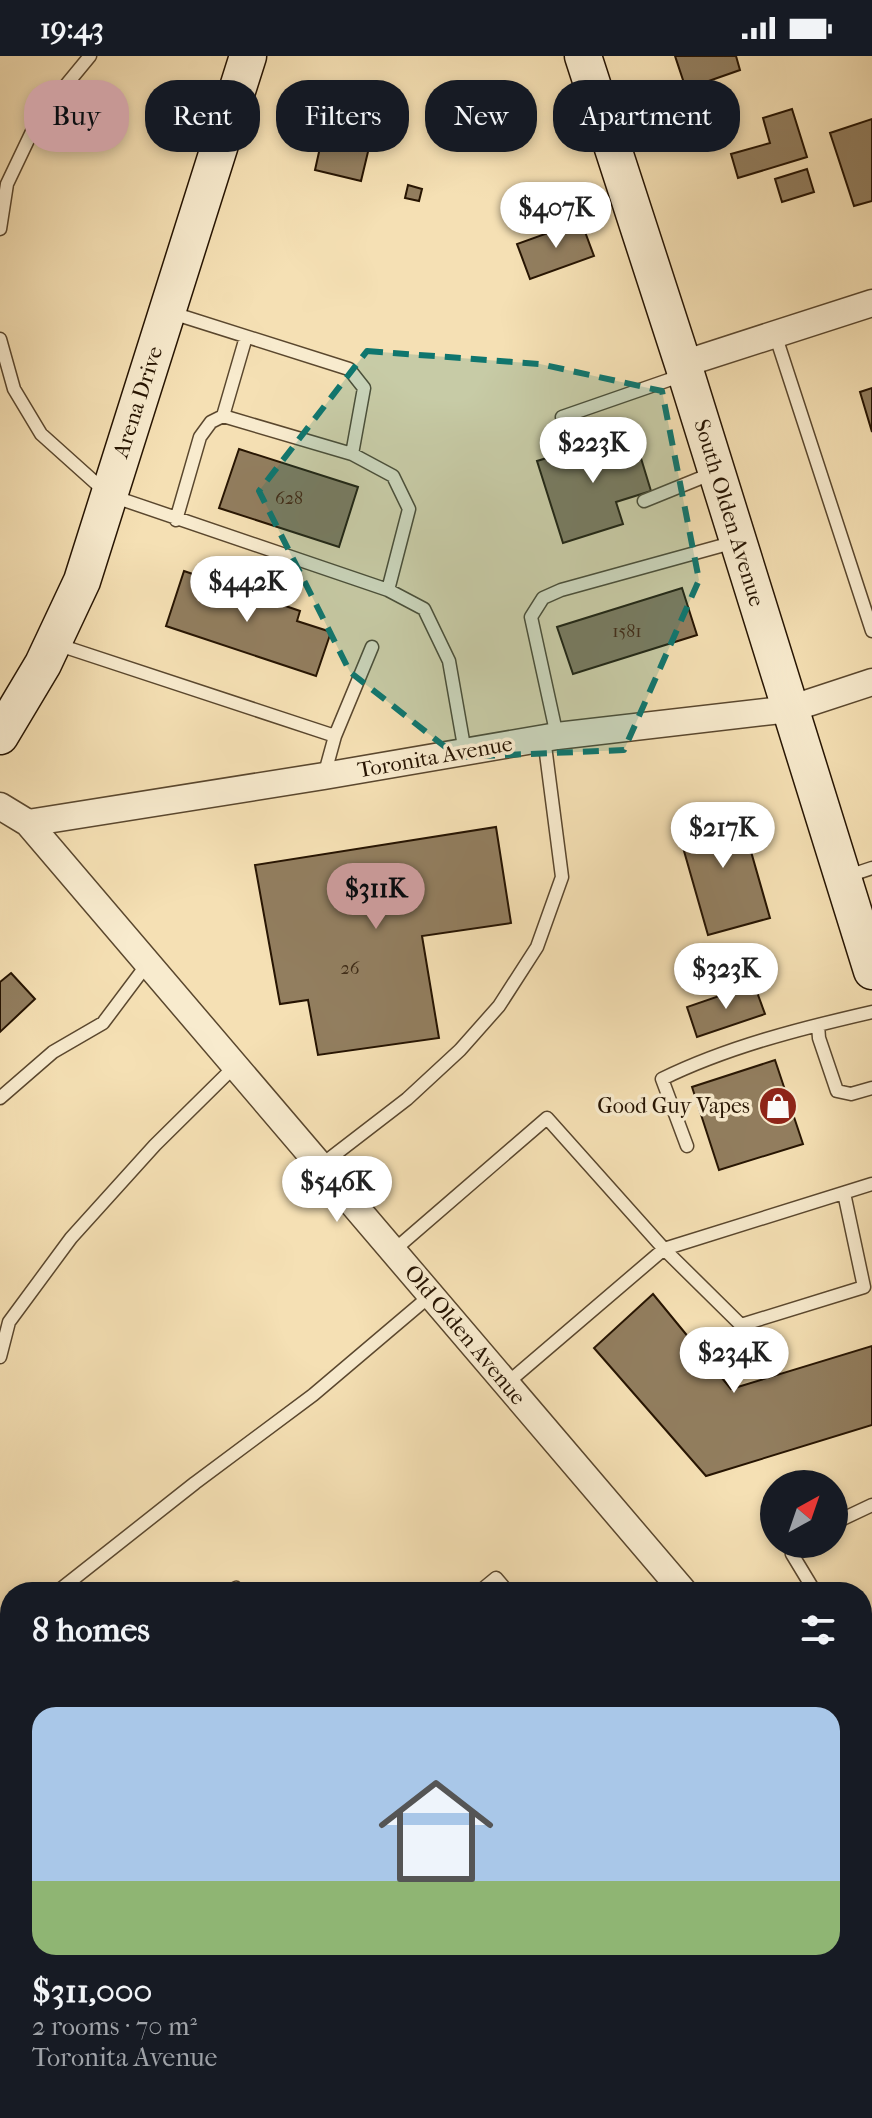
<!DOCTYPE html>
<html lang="en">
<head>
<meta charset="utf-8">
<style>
	:root { --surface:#171b24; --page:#20242c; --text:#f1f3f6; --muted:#9ea1a6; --accent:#c59692 }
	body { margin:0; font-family:"IM FELL French Canon",serif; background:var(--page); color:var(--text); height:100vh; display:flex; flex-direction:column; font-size:30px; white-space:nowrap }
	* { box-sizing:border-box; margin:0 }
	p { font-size:26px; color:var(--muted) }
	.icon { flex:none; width:44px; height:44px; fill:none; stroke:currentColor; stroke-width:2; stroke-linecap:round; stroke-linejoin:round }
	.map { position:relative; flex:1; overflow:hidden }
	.drawer { position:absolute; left:0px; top:1526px; width:872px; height:536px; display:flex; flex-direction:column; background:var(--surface); border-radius:32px 32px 0 0; box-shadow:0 4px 12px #0003 }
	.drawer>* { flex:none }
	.banner { position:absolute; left:24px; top:24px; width:824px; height:72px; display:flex; gap:16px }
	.needle { width:52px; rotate:40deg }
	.controls { position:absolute; left:760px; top:1414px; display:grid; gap:16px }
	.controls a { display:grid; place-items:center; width:88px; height:88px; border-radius:50%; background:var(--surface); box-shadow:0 4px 12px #0003; font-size:40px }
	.price { position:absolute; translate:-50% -68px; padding:0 18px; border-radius:28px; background:#fff; color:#222; font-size:26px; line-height:52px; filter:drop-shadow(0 2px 4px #0008) }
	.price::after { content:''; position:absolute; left:50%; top:48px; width:24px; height:18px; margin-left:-12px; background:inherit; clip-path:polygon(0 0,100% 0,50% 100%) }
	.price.on { background:var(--accent); color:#111 }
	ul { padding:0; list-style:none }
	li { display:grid; align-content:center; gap:16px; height:424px; padding:0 32px }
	li span { display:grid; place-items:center; height:248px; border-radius:24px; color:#555 }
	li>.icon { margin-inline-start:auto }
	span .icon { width:144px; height:144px; fill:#fffc; stroke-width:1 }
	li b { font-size:34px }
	h2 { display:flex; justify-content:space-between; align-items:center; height:96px; padding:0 32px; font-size:34px }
	.chip { padding:0 28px; border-radius:32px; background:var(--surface); box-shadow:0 4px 12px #0003; font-size:28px; line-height:72px }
	.chip.on { background:var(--accent); color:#111 }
	.status { display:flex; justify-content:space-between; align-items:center; height:56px; padding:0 40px; background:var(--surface); direction:ltr }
	.status svg { height:22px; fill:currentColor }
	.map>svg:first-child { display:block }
	.building { fill:#927e5f; stroke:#261402; stroke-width:2 }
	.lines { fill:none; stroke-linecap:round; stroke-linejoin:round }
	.service-casing { stroke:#5a472e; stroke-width:15 }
	.minor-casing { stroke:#5a472e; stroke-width:29 }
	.secondary-casing { stroke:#261402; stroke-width:39 }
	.service { stroke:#f8ebce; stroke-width:12 }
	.minor { stroke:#f8ebce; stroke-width:26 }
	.secondary { stroke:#f8ebce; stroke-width:36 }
	.marked { fill:#0f766e; fill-opacity:0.2; stroke:#0f766e; stroke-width:6; stroke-dasharray:16 10; stroke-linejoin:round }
	.labels { text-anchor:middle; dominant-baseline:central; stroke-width:7; stroke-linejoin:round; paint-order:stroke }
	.number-label { font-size:18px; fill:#412e19 }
	.street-label { font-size:22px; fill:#261402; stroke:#f8ebce }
	.poi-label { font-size:22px; fill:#261402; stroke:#f8ebce; text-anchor:end }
</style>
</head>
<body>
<div class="status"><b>19:43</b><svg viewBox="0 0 49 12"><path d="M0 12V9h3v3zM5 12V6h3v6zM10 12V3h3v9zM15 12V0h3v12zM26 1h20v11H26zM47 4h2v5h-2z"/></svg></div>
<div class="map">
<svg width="872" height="2062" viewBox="0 0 872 2062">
	<rect width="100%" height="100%" fill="#f5e0b4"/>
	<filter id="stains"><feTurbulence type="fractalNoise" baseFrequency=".0025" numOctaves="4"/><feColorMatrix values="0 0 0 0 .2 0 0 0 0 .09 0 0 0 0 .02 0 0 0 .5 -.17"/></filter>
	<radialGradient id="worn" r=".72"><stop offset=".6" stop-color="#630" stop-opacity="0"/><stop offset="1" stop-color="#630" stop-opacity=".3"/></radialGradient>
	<!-- building -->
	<path class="building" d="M675 0H736L740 14 686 33Z
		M354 47 378 54 361 125 315 114 323 78 330 80 336 55 351 59Z
		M792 53 807 101 738 122 731 98 770 87 763 62Z
		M872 63V145L854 150 830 77Z
		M807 113 814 136 782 146 775 123Z
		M408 129 422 133 419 145 405 142Z
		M581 165 594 200 530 223 517 188Z
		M872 332V376L860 336Z
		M633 376 651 435 616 446 623 468 563 487 537 405Z
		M239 393 358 431 339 491 219 452Z
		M184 515 300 555 297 565 331 576 316 620 166 570Z
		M682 532 697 579 573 618 557 571Z
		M738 750 770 862 708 879 676 767Z
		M496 771 511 867 422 880 439 982 318 999 308 944 280 948 255 809Z
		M11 917 35 943 0 976V926Z
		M754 928 765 958 697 981 687 951Z
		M775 1004 803 1088 719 1114 692 1031Z
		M653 1238 731 1333 872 1290V1369L706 1420 594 1292Z
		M872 1578V1613L862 1616V1581Z"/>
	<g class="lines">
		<defs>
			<path id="service" d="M0 173 7 128 38 63 90 0
				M169 256 349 313 364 332 352 398
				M775 278 872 575
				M0 283 14 333 41 378 109 439 388 534 424 553 449 605 465 696
				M223 360 352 398 393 420 409 453 388 534
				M562 361 683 319
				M644 445 713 417
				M176 464 200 381 211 366 223 360 246 281
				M56 588 335 680
				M557 680 531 561 543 542 561 534 735 486
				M324 720 335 680 372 591
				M845 821 872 812
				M818 969 819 982 837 1035 851 1038 872 1032
				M0 1042 53 996 103 967 148 907
				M687 1090 662 1023C727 991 802 972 872 956
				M320 1110 407 1043 460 994 499 950 537 891 562 821 544 682
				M393 1195 547 1062 664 1193 741 1269 864 1231 844 1137
				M0 1301 9 1266 71 1182 155 1089 235 1010
				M506 1328 664 1193 872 1128
				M834 1467 872 1449
				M801 1488 792 1498 815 1536
				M57 1536 195 1427 313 1339 431 1239
				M230 1536 236 1532 240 1536
				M479 1536 496 1522 508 1536
				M0 1578 10 1573
				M862 1998 872 2011
				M288 2052H289
				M489 2052 497 2062
				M712 2062 724 2052
				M862 2062 872 2053"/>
			<path id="minor" d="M683 308 872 247
				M0 750 28 767 324 720 557 680 790 653 872 626
				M28 767 684 1536
				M862 1745 872 1757"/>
			<path id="secondary" d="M583 0 683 308 872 915
				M0 680 43 608 82 525 248 0"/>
		</defs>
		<!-- service casing -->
		<use href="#service" class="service-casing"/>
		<!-- minor casing -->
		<use href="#minor" class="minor-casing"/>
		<!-- secondary casing -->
		<use href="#secondary" class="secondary-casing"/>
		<!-- service -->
		<use href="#service" class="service"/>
		<!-- minor -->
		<use href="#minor" class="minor"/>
		<!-- secondary -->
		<use href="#secondary" class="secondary"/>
	</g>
	<!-- marked area -->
	<path class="marked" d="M367 295 540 308 662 335 699 524 624 694 458 701 350 616 259 435Z"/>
	<!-- icons -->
	<defs>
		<symbol id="shop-disc" viewBox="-11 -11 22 22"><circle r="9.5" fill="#8f2418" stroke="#f8ebce"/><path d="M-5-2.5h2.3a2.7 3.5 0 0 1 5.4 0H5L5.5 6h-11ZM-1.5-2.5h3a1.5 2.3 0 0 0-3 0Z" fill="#fff"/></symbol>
	</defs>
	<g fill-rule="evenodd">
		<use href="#shop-disc" x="756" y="1028" width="44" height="44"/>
	</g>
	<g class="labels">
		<!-- number labels -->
		<g class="number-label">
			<text x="289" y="442">628</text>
			<text x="627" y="575">1581</text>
			<text x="350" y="912">26</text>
		</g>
		<!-- street labels -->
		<g class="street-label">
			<text transform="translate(138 346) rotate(-72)">Arena Drive</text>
			<text transform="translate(729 457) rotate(73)">South Olden Avenue</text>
			<text transform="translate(435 701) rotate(-10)">Toronita Avenue</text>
			<text transform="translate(465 1279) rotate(50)">Old Olden Avenue</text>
		</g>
		<!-- poi labels -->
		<g class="poi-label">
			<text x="750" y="1050">Good Guy Vapes</text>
		</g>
	</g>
	<rect width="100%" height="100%" filter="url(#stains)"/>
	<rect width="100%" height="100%" fill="url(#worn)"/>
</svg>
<div class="controls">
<a><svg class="needle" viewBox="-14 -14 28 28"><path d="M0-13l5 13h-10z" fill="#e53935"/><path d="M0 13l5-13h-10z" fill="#9ea1a6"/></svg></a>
</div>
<b class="price" style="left:556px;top:194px">$407K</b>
<b class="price" style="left:593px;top:429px">$223K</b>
<b class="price" style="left:247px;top:568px">$442K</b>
<b class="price" style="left:723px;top:814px">$217K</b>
<b class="price on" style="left:376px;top:875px">$311K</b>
<b class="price" style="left:726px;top:955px">$323K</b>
<b class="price" style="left:337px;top:1168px">$546K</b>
<b class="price" style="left:734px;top:1339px">$234K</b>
<div class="banner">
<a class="chip on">Buy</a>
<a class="chip">Rent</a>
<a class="chip">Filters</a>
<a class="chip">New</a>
<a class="chip">Apartment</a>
</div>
<section class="drawer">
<h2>8 homes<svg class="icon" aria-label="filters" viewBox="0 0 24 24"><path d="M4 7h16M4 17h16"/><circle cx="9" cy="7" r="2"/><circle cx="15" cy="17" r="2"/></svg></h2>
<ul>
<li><span style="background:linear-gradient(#a9c7e8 70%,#8fb573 0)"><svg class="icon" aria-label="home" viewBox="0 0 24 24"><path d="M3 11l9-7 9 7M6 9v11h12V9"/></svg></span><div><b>$311,000</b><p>2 rooms · 70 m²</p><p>Toronita Avenue</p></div></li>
</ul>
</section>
</div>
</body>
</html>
